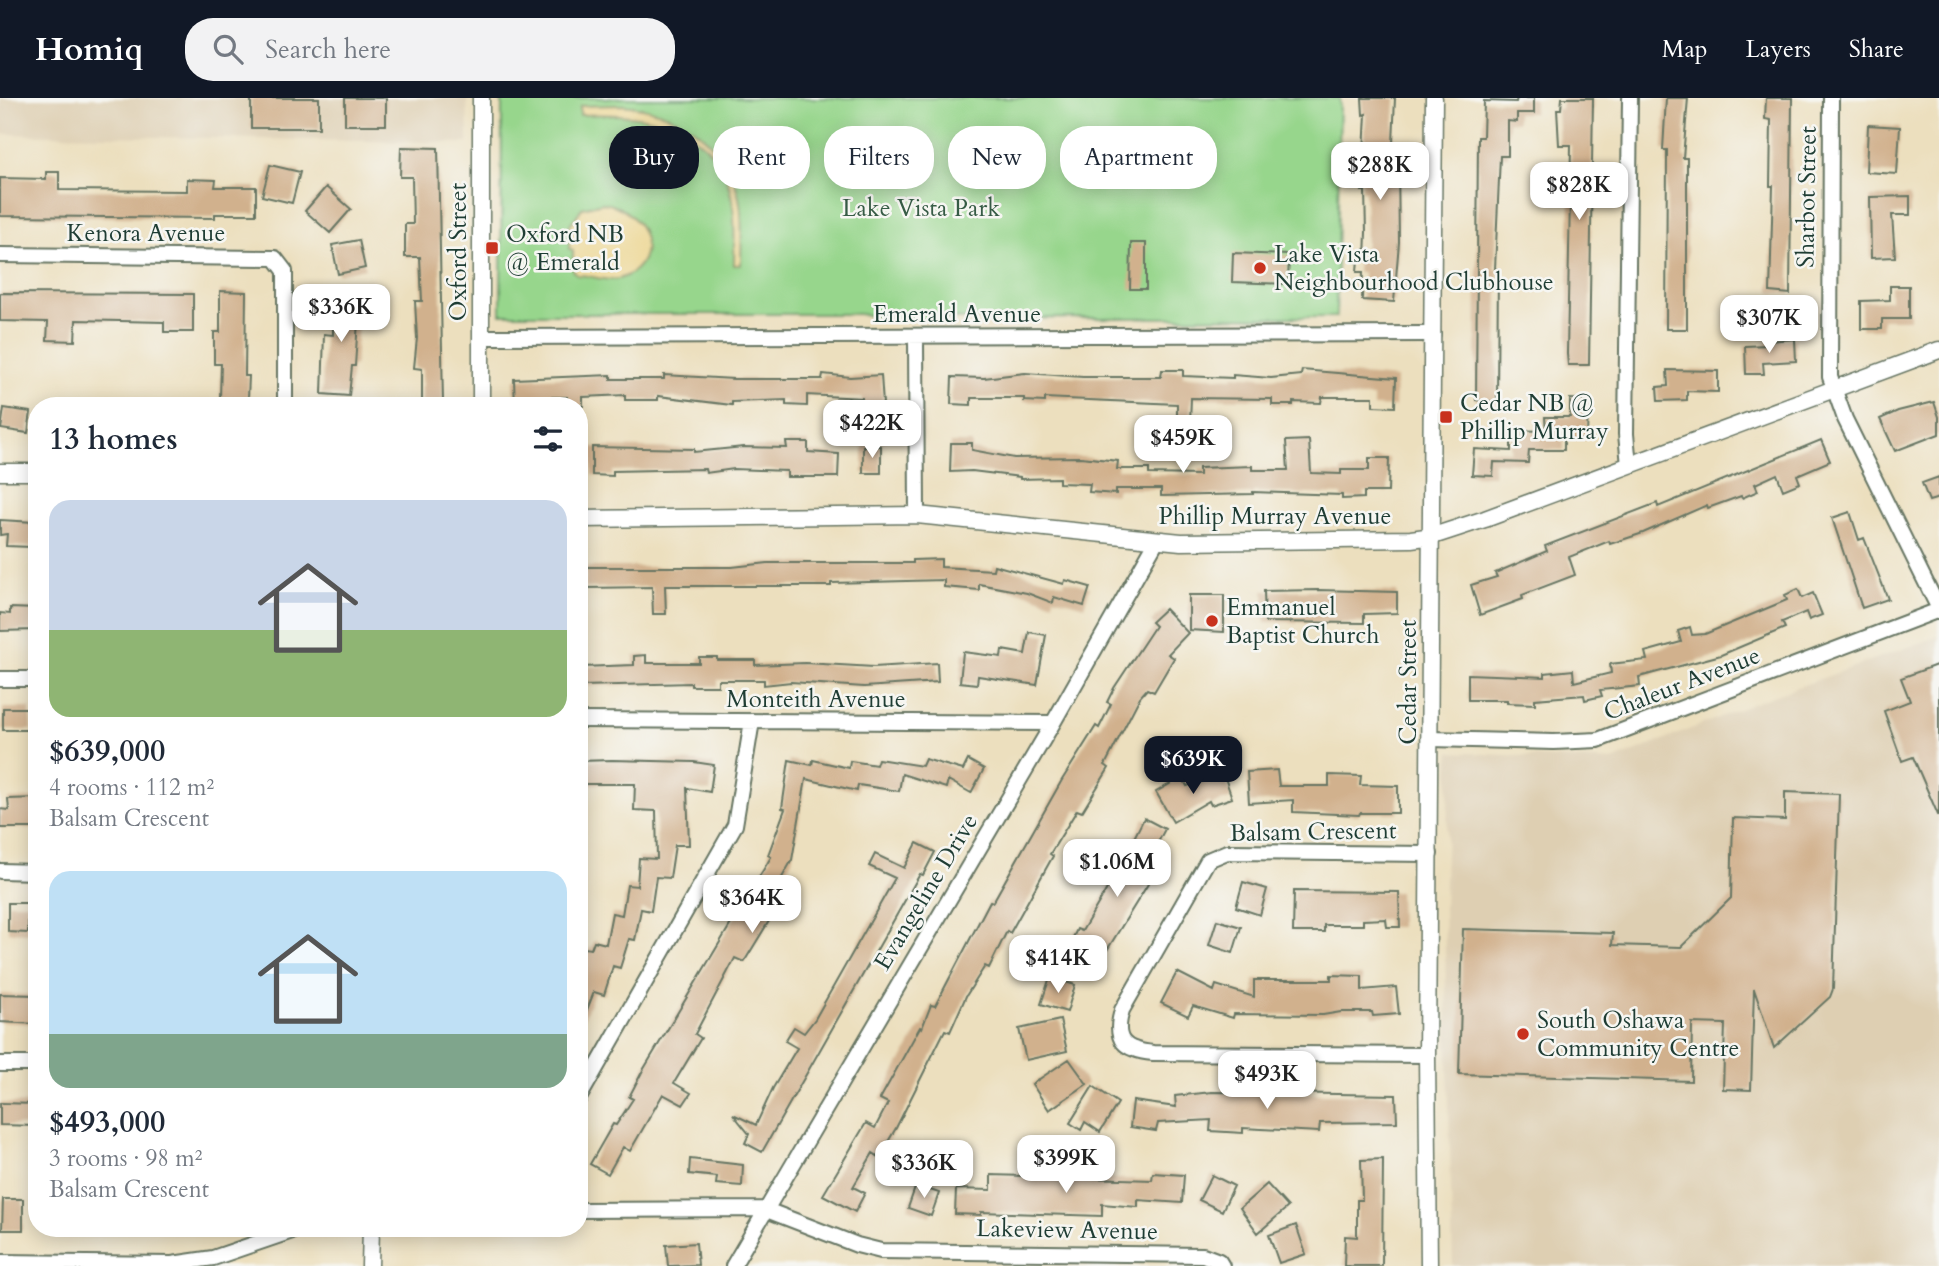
<!DOCTYPE html>
<html lang="en">
<head>
<meta charset="utf-8">
<style>
	:root { --surface:#fff; --page:#f2f2f3; --text:#1f2937; --muted:#747a83; --accent:#111827 }
	body { margin:0; font-family:Cardo,serif; background:var(--page); color:var(--text); height:100vh; display:flex; flex-direction:column; font-size:26px; white-space:nowrap }
	* { box-sizing:border-box; margin:0 }
	p { font-size:23px; color:var(--muted) }
	.icon { flex:none; width:38px; height:38px; fill:none; stroke:currentColor; stroke-width:2; stroke-linecap:round; stroke-linejoin:round }
	.map { position:relative; flex:1; overflow:hidden }
	.side { position:absolute; left:28px; top:299px; width:560px; height:840px; display:flex; flex-direction:column; background:var(--surface); border-radius:28px; box-shadow:0 4px 18px #0003 }
	.side>* { flex:none }
	.top-card { position:absolute; left:609px; top:28px; width:665px; height:63px; display:flex; gap:14px }
	.price { position:absolute; translate:-50% -60px; padding:0 16px; border-radius:14px; background:#fff; color:#222; font-size:23px; line-height:46px; filter:drop-shadow(0 2px 4px #0008) }
	.price::after { content:''; position:absolute; left:50%; top:42px; width:21px; height:16px; margin-left:-10px; background:inherit; clip-path:polygon(0 0,100% 0,50% 100%) }
	.price.on { background:var(--accent); color:#fff }
	ul { padding:0; list-style:none }
	li { display:grid; align-content:center; gap:14px; height:371px; padding:0 21px }
	li span { display:grid; place-items:center; height:217px; border-radius:21px; color:#555 }
	li>.icon { margin-inline-start:auto }
	span .icon { width:126px; height:126px; fill:#fffc; stroke-width:1 }
	li b { font-size:30px }
	h2 { display:flex; justify-content:space-between; align-items:center; height:84px; padding:0 21px; font-size:30px }
	.chip { padding:0 24px; border-radius:28px; background:var(--surface); box-shadow:0 4px 18px #0003; font-size:24px; line-height:63px }
	.chip.on { background:var(--accent); color:#fff }
	header { display:flex; align-items:center; gap:42px; box-sizing:border-box; height:98px; padding:0 35px; background:var(--accent); color:#fff }
	header strong { font-size:33px }
	nav { display:flex; gap:38px; margin-inline-start:auto; font-size:24px }
	.search { width:490px; height:63px; background:var(--page); display:flex; align-items:center; gap:18px; box-sizing:border-box; padding:0 24px; border-radius:28px; color:var(--muted); font-size:26px }
	.map>svg:first-child { display:block }
	.built { fill:#decfb2 }
	.green { fill:#97d68c; stroke:#5b8a60; stroke-width:2 }
	.sand { fill:#eeda9e; stroke:#868c69; stroke-width:2 }
	.building { fill:#d1b18d }
	.lines { fill:none; stroke-linecap:round; stroke-linejoin:round }
	.minor-casing { stroke:#677664; stroke-width:18 }
	.tertiary-casing { stroke:#677664; stroke-width:19 }
	.minor { stroke:#fff; stroke-width:14 }
	.tertiary { stroke:#fff; stroke-width:16 }
	.poi-dot { fill:#c8321e; stroke:#f6f6f2; stroke-width:2.5 }
	.labels { text-anchor:middle; dominant-baseline:central; stroke-width:5; stroke-linejoin:round; paint-order:stroke }
	.street-label { font-size:24px; fill:#1f3d34; stroke:#f6f6f2 }
	.park-label { font-size:24px; fill:#375c46; stroke:#f6f6f2 }
	.poi-label { font-size:24px; fill:#1f3d34; stroke:#f6f6f2; text-anchor:start }
</style>
</head>
<body>
<header>
<strong>Homiq</strong>
<div class="search"><svg class="icon" aria-label="search" viewBox="0 0 24 24"><circle cx="10" cy="10" r="6"/><path d="M15 15l6 6"/></svg>Search here</div>
<nav><a>Map</a><a>Layers</a><a>Share</a></nav>
</header>
<div class="map">
<svg width="1939" height="1168" viewBox="0 0 1939 1168">
	<rect width="100%" height="100%" fill="#f6f6f2"/>
	<filter id="ink" filterUnits="userSpaceOnUse"><feTurbulence type="fractalNoise" baseFrequency=".0143" numOctaves="2"/><feDisplacementMap in="SourceGraphic" scale="14" xChannelSelector="R" yChannelSelector="G"/><feConvolveMatrix kernelMatrix="1 2 1 2 8 2 1 2 1" color-interpolation-filters="sRGB"/></filter>
	<filter id="wash" filterUnits="userSpaceOnUse"><feTurbulence type="fractalNoise" baseFrequency=".00686" numOctaves="4" result="noise"/><feDisplacementMap in="SourceGraphic" scale="28" xChannelSelector="R" yChannelSelector="G"/><feGaussianBlur stdDeviation="1.57" result="paint"/><feColorMatrix in="noise" values="0 0 0 0 0 0 0 0 0 0 0 0 0 0 0 0 0 1.4 0 .05"/><feComposite in="paint" operator="in"/></filter>
	<g filter="url(#wash)">
		<rect width="100%" height="100%" fill="#ecdfbe"/>
		<!-- built -->
		<path class="built" d="M0 0H467L468 45 0 36Z
			M1939 538V1168H1453L1444 809 1450 654 1612 663 1762 602Z"/>
		<!-- green -->
		<path class="green" d="M502 0H1340L1336 219 901 221 858 216H501Z"/>
		<!-- sand -->
		<path class="sand" d="M622 7C674 12 722 38 737 91 744 115 741 142 741 167H734C734 146 736 123 732 102 719 24 645 14 580 17V8Z
			M603 105C644 110 664 162 624 179 609 186 594 177 577 177L573 172V152L569 151V129L582 110Z"/>
		<g id="blocks">
			<!-- building -->
			<path class="building" d="M251 0H319V30H251Z
				M345 0H386V27H345Z
				M1362 0H1395L1392 67H1398L1399 144 1394 204 1362 202 1363 174H1357L1358 161 1365 162 1366 134 1365 93H1362L1366 16 1363 17Z
				M1517 0H1534V15H1517V24L1508 23V58H1500L1495 171H1498L1497 304 1476 302 1478 39H1483L1484 3 1516 4Z
				M1562 0H1593L1589 267H1568L1567 256 1571 47H1559L1557 11H1561Z
				M1666 0H1688L1683 60H1687V231H1666L1667 52H1663Z
				M1766 0H1792L1790 196 1770 194 1773 88H1770L1771 22 1765 21Z
				M1868 27 1900 29 1897 76 1866 74Z
				M401 49 438 50 443 305H422V271L414 270 417 240 415 203H422L420 159H405V126H413L412 79H400Z
				M270 67 300 74 292 105 262 98Z
				M46 74H59V92L187 93V81L216 82 215 89H256V116H215V120L0 118V80L46 81Z
				M326 89 351 111 330 135 305 113Z
				M1910 98V117H1892L1895 159 1871 160 1870 99Z
				M359 142 365 170 338 176 332 147Z
				M1131 145H1146V191H1130Z
				M1233 155 1289 157 1288 186 1232 184Z
				M1890 188H1909V221H1882V231H1861V203L1890 202Z
				M333 192 360 193 355 268H352L349 298 322 296 324 236 333 237Z
				M220 193 246 194 245 278H249L248 300H220L221 266H214V234H220Z
				M0 195 193 196V234H164V224L76 222 75 243 47 242 48 224 0 223Z
				M1795 241 1796 263 1763 265 1764 276H1746L1745 248 1768 247V243Z
				M1162 272H1183V278L1233 280V277L1271 280 1301 277 1302 272 1396 280 1395 309 1373 308V299H1322L1321 305 1293 304V307H1272V301L1191 300 1190 325H1177V306L1045 300V304L1024 303V300H971V307L951 306 952 279 984 280 1025 275 1083 279H1161Z
				M1667 272 1718 273V294L1687 293V302L1658 303 1657 289 1668 288Z
				M823 276 850 279 881 277 883 306 862 308V300L807 297V308L786 307V302L732 304V307L658 298V302H625V297L583 299V308H567V299H536V308H515L514 281 611 277V281H664V277L734 281H822Z
				M1570 301 1588 302 1587 342 1564 341V352H1529L1528 365 1494 364 1493 378 1472 377 1474 351 1511 353V332L1546 333 1545 319H1570Z
				M1934 304 1939 319V336L1895 353 1880 321 1898 313Z
				M4 310 31 314 28 335 1 331Z
				M1309 342 1311 375 1341 376V372H1369V360H1389L1388 394H1364V400L1342 401V397L1253 394V396L1161 398V391H1116V396L1089 394 1090 386 1059 385V380L1020 381V379L972 373 950 374 951 345H972V352L1014 360 1081 359 1118 363 1117 371H1149V376L1199 377V370L1252 368V372H1288L1286 343Z
				M1821 342 1830 363 1797 377 1800 385 1783 392 1777 376 1755 386 1758 393 1742 400 1741 398 1708 410 1707 407 1643 435 1610 446 1609 443 1569 459 1575 477 1522 497 1523 501 1480 517 1471 487 1497 479 1495 475 1547 453 1545 448 1657 405 1658 409Z
				M786 344H808V354L839 356 838 379H787V373L734 371 706 375 705 371 613 373V378L592 377V349L694 351V354L744 349 787 350Z
				M863 348H881V375H863Z
				M1939 379V400L1929 403 1922 385Z
				M1850 414 1859 442 1864 440 1888 501 1862 510 1832 420Z
				M0 422 34 424 32 449 6 448 7 436 0 437Z
				M941 461V469L993 472 994 467 1064 486 1065 482 1090 489 1084 508 1054 499 1053 505 1027 495 979 486V492L944 489V482L831 485V488H665L666 516H653L652 489 585 490 586 469H732L768 465H913V462Z
				M1798 491 1802 500 1813 495 1822 517 1809 522 1806 514 1782 524 1785 530 1721 557 1639 579 1640 588 1600 592 1602 598 1585 602 1584 597 1535 601V606L1507 605V602H1468V576L1545 579V575L1573 572 1574 584 1611 575 1610 566 1647 562 1645 554 1681 544 1678 533 1690 529 1692 537 1705 536 1787 502 1785 497Z
				M1318 492 1397 494V515L1364 516V525L1265 524 1264 493Z
				M1189 497H1224V534L1189 532Z
				M10 510 37 511V532L0 533V515L10 516Z
				M1165 511 1188 535 1168 556 1174 560 1154 594 1147 591 1140 599 1105 667 1109 670 1082 714 1077 712 1050 756 1053 758 1010 835 1007 833 989 870 985 868 966 898 950 934 945 932 896 1030 879 1059 873 1055 853 1089 865 1095 855 1114 823 1097 866 1025 875 1030 888 1005 880 1001 920 929 922 930 931 907 935 908 990 803 993 804 1062 682 1096 628 1099 630 1111 606 1107 604 1114 590 1155 528 1151 524Z
				M1029 534 1046 537 1037 587 978 578 977 586 960 584 963 554 1001 559 1002 552 1025 556Z
				M646 557V565H699V559H717V562H755V567L805 565 874 569 937 565 938 584 864 589 791 584 764 587V582H718V588H691V585L582 588 581 569 634 567V558Z
				M1939 566V717H1938L1913 659 1902 663 1884 613 1910 603 1901 580Z
				M3 610H30L31 632H3Z
				M878 661 922 668 925 661 963 672 968 662 984 671 971 695 948 682 946 690 902 676 899 693 858 687 857 693 806 681 792 762 763 813 772 818 744 864 735 860 695 936 701 940 674 985 691 995 683 1007 663 996 630 1053 623 1049 608 1076 590 1066 613 1026 616 1027 633 1001 629 999 642 974 771 759 768 757 785 711 782 710 789 662 812 667 813 662 849 670 850 663 876 667Z
				M612 662 694 664 714 667 710 694 687 690 689 747H675L670 780 656 779 651 813 641 811 635 842 629 841 620 870 613 868 604 897 594 894 580 930 579 861 584 850 591 851 594 843 606 846 612 815 622 817 627 787 637 788 639 760 657 761 656 713 634 712 635 686H579V663Z
				M1277 672 1279 688H1329V677L1361 678 1360 687 1398 688V715H1360L1359 717 1293 714V702L1249 705 1247 674Z
				M1224 677 1232 700 1211 707 1209 703 1173 724 1156 694 1182 679 1187 688Z
				M1785 694 1839 696 1833 891 1830 899 1774 950 1754 891 1751 992 1723 991 1725 926 1692 925 1691 983 1459 976 1463 831 1613 835 1612 847 1681 849 1731 800 1733 720 1785 722Z
				M37 700V730H0V711L9 712 8 701Z
				M1144 720 1165 731 1146 767 1156 773 1094 873 1064 859 1077 831 1082 833 1111 784 1107 781 1122 754 1126 756Z
				M917 745 935 754 923 777 920 776 762 1054 745 1045 749 1036 733 1016 756 1027 773 990 797 950 785 943 794 929 804 935 815 921 895 780 869 768 875 756 904 770Z
				M1243 784 1267 791 1260 817 1236 809Z
				M1294 793 1399 794 1400 829H1387L1386 821 1363 822V827H1324V834H1293Z
				M8 805H28V835L8 834Z
				M1217 822 1241 829 1233 855 1209 847Z
				M1177 874 1214 893 1216 887 1254 899V882H1331V877L1362 878V892L1396 889 1399 916 1373 918 1372 914H1341L1323 917 1234 916 1233 920 1193 908 1188 918 1161 905Z
				M1050 879 1075 887 1067 914 1041 906Z
				M0 896 37 897V926L0 924Z
				M1060 922 1067 953 1026 962 1019 931Z
				M1069 961 1087 986 1049 1012 1032 986Z
				M1093 988 1118 1005 1100 1034 1085 1024 1081 1032 1070 1025Z
				M1212 994 1396 997 1397 1024 1320 1025 1319 1034 1243 1030V1035L1210 1033 1211 1022 1158 1025 1156 1033 1130 1029 1133 1003 1176 1009 1175 998Z
				M0 1005 37 1006V1028L0 1027Z
				M690 1061 743 1067 742 1088 716 1086 717 1079 689 1076Z
				M1383 1061 1382 1168H1344L1345 1138 1357 1139V1102H1362L1361 1062Z
				M1153 1075 1184 1077 1182 1105 1138 1102V1109L1102 1106V1118L981 1114V1117L955 1116 956 1091 991 1092V1077L1152 1082Z
				M1212 1077 1234 1088 1222 1113 1199 1102Z
				M1267 1086 1288 1109 1258 1135 1240 1110Z
				M916 1087 939 1095 931 1118 908 1110Z
				M3 1101H23V1132H2Z
				M1296 1127 1306 1156 1279 1165 1269 1137Z
				M696 1145 698 1167 668 1168 666 1147Z"/>
		</g>
	</g>
	<g filter="url(#ink)">
		<use href="#blocks" fill-opacity="0" stroke="#677664" stroke-width="2"/>
		<g class="lines">
			<defs>
				<path id="minor" d="M1831 0 1830 279 1845 321 1939 511
					M0 157 275 160 285 173V308
					M481 239 1433 236
					M916 240 917 417
					M1629 367 1626 336 1630 0
					M0 581H37
					M579 622 1053 625
					M1430 641 1554 644 1598 642 1939 512
					M0 773 37 774
					M1427 957 1153 955C1124 952 1113 943 1122 912L1208 762 1227 754 1430 756
					M0 966H37
					M579 1000 735 727 752 623
					M579 1112 764 1111 857 1147 881 1153 1203 1157 1219 1163 1222 1168
					M0 1164 172 1166 213 1160 301 1130
					M733 1168 1053 625 1157 442"/>
				<path id="tertiary" d="M481 308V0
					M0 374H37
					M579 421 917 417 1181 444 1411 441 1433 438 1485 421 1939 252
					M370 1168 371 1130
					M1429 1168 1427 957 1434 0"/>
			</defs>
			<!-- minor casing -->
			<use href="#minor" class="minor-casing"/>
			<!-- tertiary casing -->
			<use href="#tertiary" class="tertiary-casing"/>
			<!-- minor -->
			<use href="#minor" class="minor"/>
			<!-- tertiary -->
			<use href="#tertiary" class="tertiary"/>
		</g>
	</g>
	<!-- markers -->
	<g class="poi-dot">
		<rect x="485" y="143" width="14" height="14" rx="3.5"/>
		<circle cx="1260" cy="170" r="7"/>
		<rect x="1439" y="312" width="14" height="14" rx="3.5"/>
		<circle cx="1212" cy="523" r="7"/>
		<circle cx="1523" cy="936" r="7"/>
	</g>
	<g class="labels">
		<!-- street labels -->
		<g class="street-label">
			<text transform="translate(1807 99) rotate(-89)">Sharbot Street</text>
			<text x="146" y="135">Kenora Avenue</text>
			<text transform="translate(458 154) rotate(-90)">Oxford Street</text>
			<text x="957" y="216">Emerald Avenue</text>
			<text x="1275" y="418">Phillip Murray Avenue</text>
			<text transform="translate(1408 584) rotate(-90)">Cedar Street</text>
			<text transform="translate(1682 586) rotate(-21)">Chaleur Avenue</text>
			<text x="816" y="601">Monteith Avenue</text>
			<text transform="translate(1313 734) rotate(-1)">Balsam Crescent</text>
			<text transform="translate(926 794) rotate(-59)">Evangeline Drive</text>
			<text transform="translate(1067 1132) rotate(1)">Lakeview Avenue</text>
		</g>
		<!-- park labels -->
		<g class="park-label">
			<text x="921" y="110">Lake Vista Park</text>
		</g>
		<!-- poi labels -->
		<g class="poi-label">
			<text x="506" y="136">Oxford NB<tspan x="506" dy="28">@ Emerald</tspan></text>
			<text x="1274" y="156">Lake Vista<tspan x="1274" dy="28">Neighbourhood Clubhouse</tspan></text>
			<text x="1460" y="305">Cedar NB @<tspan x="1460" dy="28">Phillip Murray</tspan></text>
			<text x="1226" y="509">Emmanuel<tspan x="1226" dy="28">Baptist Church</tspan></text>
			<text x="1537" y="922">South Oshawa<tspan x="1537" dy="28">Community Centre</tspan></text>
		</g>
	</g>
</svg>
<b class="price" style="left:1380px;top:104px">$288K</b>
<b class="price" style="left:1579px;top:124px">$828K</b>
<b class="price" style="left:341px;top:246px">$336K</b>
<b class="price" style="left:1769px;top:257px">$307K</b>
<b class="price" style="left:872px;top:362px">$422K</b>
<b class="price" style="left:1183px;top:377px">$459K</b>
<b class="price on" style="left:1193px;top:698px">$639K</b>
<b class="price" style="left:1117px;top:801px">$1.06M</b>
<b class="price" style="left:752px;top:837px">$364K</b>
<b class="price" style="left:1058px;top:897px">$414K</b>
<b class="price" style="left:1267px;top:1013px">$493K</b>
<b class="price" style="left:1066px;top:1097px">$399K</b>
<b class="price" style="left:924px;top:1102px">$336K</b>
<div class="top-card">
<a class="chip on">Buy</a>
<a class="chip">Rent</a>
<a class="chip">Filters</a>
<a class="chip">New</a>
<a class="chip">Apartment</a>
</div>
<section class="side">
<h2>13 homes<svg class="icon" aria-label="filters" viewBox="0 0 24 24"><path d="M4 7h16M4 17h16"/><circle cx="9" cy="7" r="2"/><circle cx="15" cy="17" r="2"/></svg></h2>
<ul>
<li><span style="background:linear-gradient(#c9d6e8 60%,#8fb573 0)"><svg class="icon" aria-label="home" viewBox="0 0 24 24"><path d="M3 11l9-7 9 7M6 9v11h12V9"/></svg></span><div><b>$639,000</b><p>4 rooms · 112 m²</p><p>Balsam Crescent</p></div></li>
<li><span style="background:linear-gradient(#bfe0f5 75%,#7fa58c 0)"><svg class="icon" aria-label="home" viewBox="0 0 24 24"><path d="M3 11l9-7 9 7M6 9v11h12V9"/></svg></span><div><b>$493,000</b><p>3 rooms · 98 m²</p><p>Balsam Crescent</p></div></li>
</ul>
</section>
</div>
</body>
</html>
